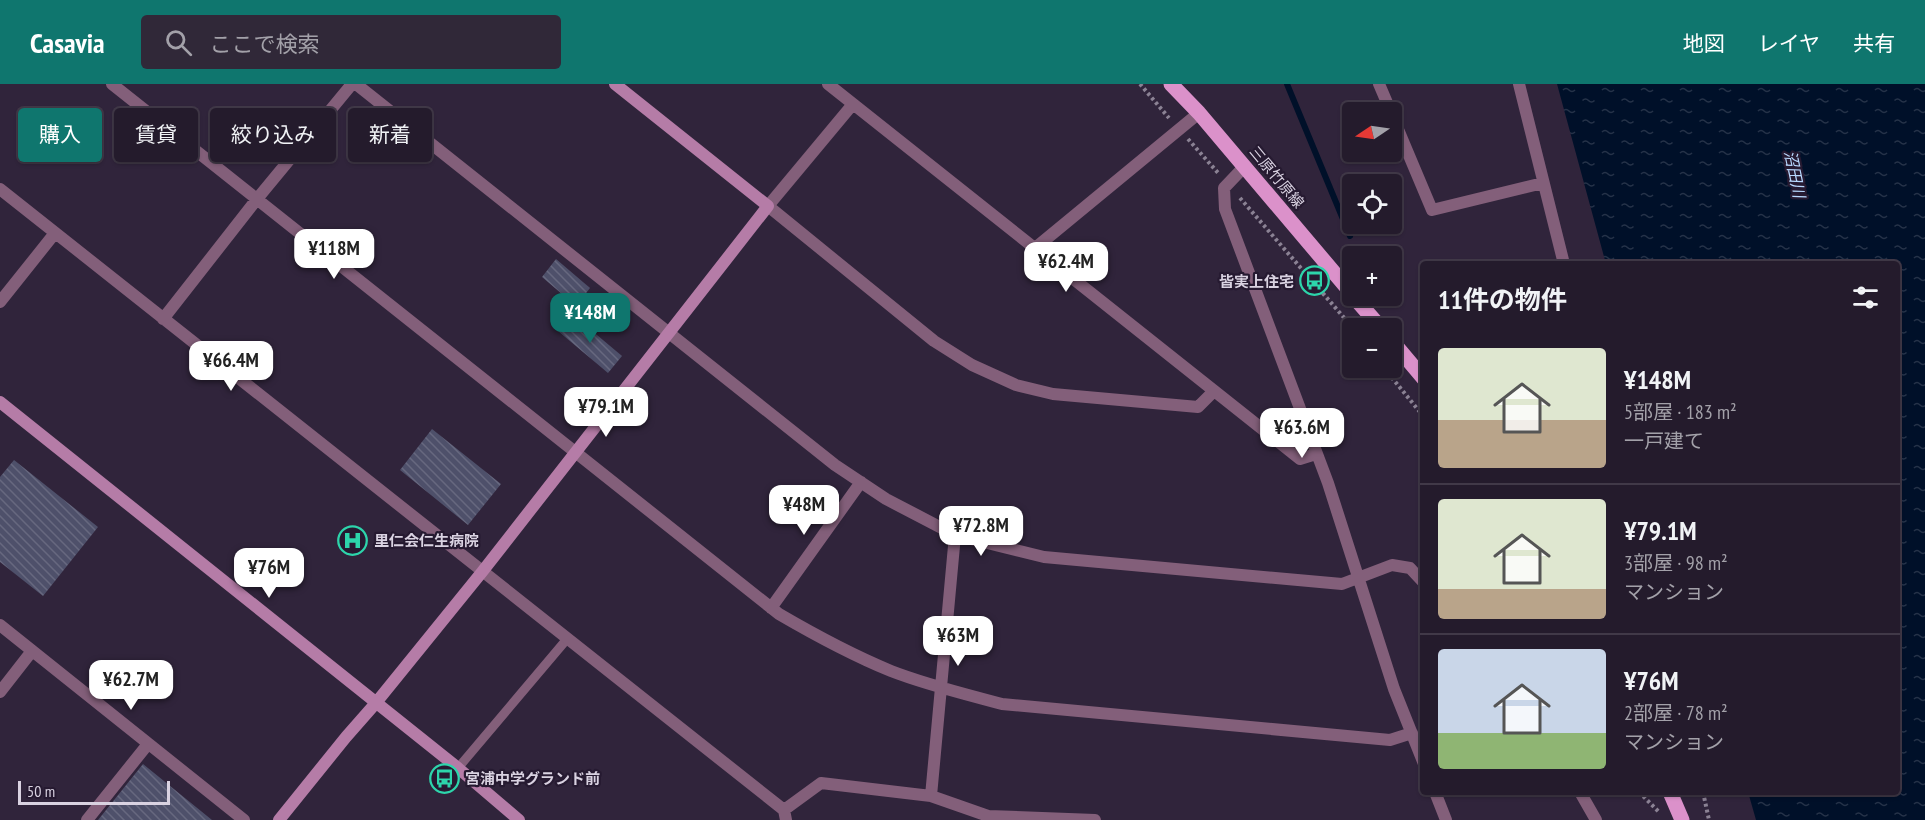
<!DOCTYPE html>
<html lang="ja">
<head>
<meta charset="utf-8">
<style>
	:root { --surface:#241b2c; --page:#302838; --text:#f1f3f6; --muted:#a3a1a9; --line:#413948; --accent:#0f766e }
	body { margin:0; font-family:"PT Sans Narrow","Noto Sans JP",sans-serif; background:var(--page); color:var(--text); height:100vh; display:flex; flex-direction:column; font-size:22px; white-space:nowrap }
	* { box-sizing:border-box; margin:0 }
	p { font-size:20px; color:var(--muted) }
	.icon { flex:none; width:33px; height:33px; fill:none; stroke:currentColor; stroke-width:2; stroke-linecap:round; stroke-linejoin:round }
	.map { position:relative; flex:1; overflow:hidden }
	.drawer { position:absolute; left:1420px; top:177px; width:480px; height:534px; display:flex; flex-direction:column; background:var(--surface); border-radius:6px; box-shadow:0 2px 4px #0004,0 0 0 2px var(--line) }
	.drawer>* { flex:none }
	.hud { position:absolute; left:18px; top:24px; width:570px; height:54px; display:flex; gap:12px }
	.needle { width:39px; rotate:257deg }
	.fabs { position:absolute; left:1342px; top:18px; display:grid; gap:12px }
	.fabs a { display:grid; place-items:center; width:60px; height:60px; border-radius:6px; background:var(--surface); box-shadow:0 2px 4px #0004,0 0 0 2px var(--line); font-size:30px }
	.scale { position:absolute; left:18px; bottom:15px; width:152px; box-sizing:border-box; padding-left:6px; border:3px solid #d9d2e1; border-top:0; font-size:16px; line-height:21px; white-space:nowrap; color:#d9d2e1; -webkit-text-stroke:4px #261a31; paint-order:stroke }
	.price { position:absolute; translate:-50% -51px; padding:0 14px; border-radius:12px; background:#fff; color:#222; font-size:20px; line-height:39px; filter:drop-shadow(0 2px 3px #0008) }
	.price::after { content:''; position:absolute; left:50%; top:36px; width:18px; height:14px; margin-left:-9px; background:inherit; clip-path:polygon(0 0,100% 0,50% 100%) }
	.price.current { background:var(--accent); color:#fff }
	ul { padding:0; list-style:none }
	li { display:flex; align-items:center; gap:18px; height:150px; padding:0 18px }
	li+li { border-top:2px solid var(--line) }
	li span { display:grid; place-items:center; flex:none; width:168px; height:120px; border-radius:6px; color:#555 }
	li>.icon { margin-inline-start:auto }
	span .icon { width:72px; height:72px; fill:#fffc; stroke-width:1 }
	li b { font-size:26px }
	h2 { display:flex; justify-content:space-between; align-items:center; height:72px; padding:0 18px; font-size:26px }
	.chip { padding:0 21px; border-radius:6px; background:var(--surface); box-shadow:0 2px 4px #0004,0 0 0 2px var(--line); font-size:21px; line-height:54px }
	.chip.current { background:var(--accent); color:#fff }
	header { display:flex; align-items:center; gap:36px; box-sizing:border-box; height:84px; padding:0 30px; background:var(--accent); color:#fff }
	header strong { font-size:28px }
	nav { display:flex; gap:33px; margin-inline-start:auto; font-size:21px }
	.search { width:420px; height:54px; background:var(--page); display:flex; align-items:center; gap:15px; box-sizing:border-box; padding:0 21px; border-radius:6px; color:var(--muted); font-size:22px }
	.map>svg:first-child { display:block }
	.water { fill:url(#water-ripples) }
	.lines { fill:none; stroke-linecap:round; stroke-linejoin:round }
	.stream { stroke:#001029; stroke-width:6 }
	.building { fill:url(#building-back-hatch) }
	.path { stroke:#8b8294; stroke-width:4; stroke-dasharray:3 3; stroke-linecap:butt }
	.lane { stroke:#835f7a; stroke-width:9 }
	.street { stroke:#835f7a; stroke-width:12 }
	.secondary { stroke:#b57ca7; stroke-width:12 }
	.primary { stroke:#db91ca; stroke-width:15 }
	.labels { text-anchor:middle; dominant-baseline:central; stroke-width:4.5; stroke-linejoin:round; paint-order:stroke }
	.street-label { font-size:15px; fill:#d9d2e1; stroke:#261a31 }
	.poi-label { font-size:15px; font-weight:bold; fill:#d9d2e1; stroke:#261a31; text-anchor:start }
	.water-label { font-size:16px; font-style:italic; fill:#b8d8fe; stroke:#261a31 }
</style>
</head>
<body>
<header>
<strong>Casavia</strong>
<div class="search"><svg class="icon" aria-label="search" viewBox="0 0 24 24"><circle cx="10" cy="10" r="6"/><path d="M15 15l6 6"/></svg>ここで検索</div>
<nav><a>地図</a><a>レイヤ</a><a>共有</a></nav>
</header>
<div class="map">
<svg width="1925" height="736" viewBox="0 0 1925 736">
	<defs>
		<pattern id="water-ripples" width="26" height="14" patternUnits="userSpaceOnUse" patternTransform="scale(1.5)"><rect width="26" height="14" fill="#001029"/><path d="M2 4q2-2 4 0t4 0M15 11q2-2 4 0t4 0" fill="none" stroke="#253248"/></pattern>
		<pattern id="building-back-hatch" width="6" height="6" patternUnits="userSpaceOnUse" patternTransform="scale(1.5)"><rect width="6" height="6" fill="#4e506a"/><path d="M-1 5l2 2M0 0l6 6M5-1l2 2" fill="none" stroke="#67687f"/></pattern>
	</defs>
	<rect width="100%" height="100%" fill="#30243b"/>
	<!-- water -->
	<path class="water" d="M1557 0H1925V736H1756L1748 708H1898V180H1606Z"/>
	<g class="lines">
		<!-- stream -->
		<path class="stream" d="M1287 0 1350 152"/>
	</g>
	<!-- building -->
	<path class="building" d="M556 175 590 204 576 222 542 193Z
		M572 230 622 272 608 289 558 247Z
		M432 345 501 400 468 441 400 386Z
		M14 376 98 443 43 512 0 478V393Z
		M143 680 212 736H98Z"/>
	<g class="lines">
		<!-- path -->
		<path class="path" d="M1140 0 1169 34
			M1188 55 1219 90
			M1240 114 1353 244
			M1384 284 1424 333
			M1639 708 1659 728
			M1703 708 1709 736"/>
		<!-- lane -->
		<path class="lane" d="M458 684 567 555"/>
		<!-- street -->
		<path class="street" d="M112 0 779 530C815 551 852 571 891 587 927 601 965 610 1002 620L1390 656 1412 649
			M356 0 835 381 886 415 955 451 1044 473 1342 500 1392 481 1410 484 1424 499
			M828 0 1300 375 1316 370
			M1379 0 1391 28
			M1519 0 1564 180
			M853 20 768 122 934 257 972 281 1016 301 1053 310 1198 323 1214 307
			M1392 31 1432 126 1543 99
			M1244 83 1224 104 1225 125 1328 399 1394 605 1424 680
			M0 105 784 726 786 736
			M1034 165 1199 29
			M0 218 55 149
			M163 235 257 115 352 0
			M771 524 861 398
			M0 541 244 736
			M0 608 32 567
			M1435 708 1446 736
			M1580 708 1596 736
			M931 712 955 451
			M784 726 821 699 931 712 988 732 1095 736
			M87 736 148 660"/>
		<!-- secondary -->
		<path class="secondary" d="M0 318 458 684 519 736
			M279 736 346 653 375 620 482 488 768 122 615 0"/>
		<!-- primary -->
		<path class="primary" d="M1171 0 1199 29 1353 211
			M1353 212 1381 244
			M1392 257 1424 295
			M1670 708 1682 736"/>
	</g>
	<!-- icons -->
	<defs>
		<symbol id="bus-ring" viewBox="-11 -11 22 22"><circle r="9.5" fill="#261a31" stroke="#2dd5ab" stroke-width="1.5"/><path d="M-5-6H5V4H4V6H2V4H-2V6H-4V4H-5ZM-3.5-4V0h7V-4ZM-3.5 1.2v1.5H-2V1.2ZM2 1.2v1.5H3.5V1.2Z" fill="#2dd5ab"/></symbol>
		<symbol id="hospital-ring" viewBox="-11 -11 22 22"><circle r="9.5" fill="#261a31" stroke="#2dd5ab" stroke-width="1.5"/><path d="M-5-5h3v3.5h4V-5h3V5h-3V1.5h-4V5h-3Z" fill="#2dd5ab"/></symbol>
	</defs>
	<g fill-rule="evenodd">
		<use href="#bus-ring" x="1298" y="180" width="33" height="33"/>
		<use href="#hospital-ring" x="336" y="440" width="33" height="33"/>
		<use href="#bus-ring" x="428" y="678" width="33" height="33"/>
	</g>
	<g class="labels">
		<!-- street labels -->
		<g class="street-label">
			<text transform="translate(1277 93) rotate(50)">三原竹原線</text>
		</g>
		<!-- poi labels -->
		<g class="poi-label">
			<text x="1294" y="197" text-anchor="end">皆実上住宅</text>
			<text x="374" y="456">里仁会仁生病院</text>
			<text x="465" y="694">宮浦中学グランド前</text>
		</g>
		<!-- water labels -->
		<g class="water-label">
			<text transform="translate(1795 90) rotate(78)">沼田川</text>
		</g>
	</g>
</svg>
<div class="fabs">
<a><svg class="needle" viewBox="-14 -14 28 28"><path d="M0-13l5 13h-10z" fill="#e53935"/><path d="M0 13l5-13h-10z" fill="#a3a1a9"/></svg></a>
<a><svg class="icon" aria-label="locate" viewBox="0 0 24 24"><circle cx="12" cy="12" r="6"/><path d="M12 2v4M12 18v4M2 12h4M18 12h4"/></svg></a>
<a>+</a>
<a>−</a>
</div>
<div class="scale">50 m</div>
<b class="price" style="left:334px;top:196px">¥118M</b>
<b class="price" style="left:1066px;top:209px">¥62.4M</b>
<b class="price current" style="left:590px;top:260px">¥148M</b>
<b class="price" style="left:231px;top:308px">¥66.4M</b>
<b class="price" style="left:606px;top:354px">¥79.1M</b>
<b class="price" style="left:1302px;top:375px">¥63.6M</b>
<b class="price" style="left:804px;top:452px">¥48M</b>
<b class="price" style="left:981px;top:473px">¥72.8M</b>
<b class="price" style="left:269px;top:515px">¥76M</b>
<b class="price" style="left:958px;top:583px">¥63M</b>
<b class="price" style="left:131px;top:627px">¥62.7M</b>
<div class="hud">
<a class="chip current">購入</a>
<a class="chip">賃貸</a>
<a class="chip">絞り込み</a>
<a class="chip">新着</a>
</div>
<section class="drawer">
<h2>11件の物件<svg class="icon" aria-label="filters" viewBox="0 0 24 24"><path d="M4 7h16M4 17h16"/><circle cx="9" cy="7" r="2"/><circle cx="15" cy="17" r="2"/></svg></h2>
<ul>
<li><span style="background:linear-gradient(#dfe7d0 60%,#b9a48a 0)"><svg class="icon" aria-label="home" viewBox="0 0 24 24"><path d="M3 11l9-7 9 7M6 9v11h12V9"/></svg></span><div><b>¥148M</b><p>5部屋 · 183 m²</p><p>一戸建て</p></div></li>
<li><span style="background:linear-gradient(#dfe7d0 75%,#b9a48a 0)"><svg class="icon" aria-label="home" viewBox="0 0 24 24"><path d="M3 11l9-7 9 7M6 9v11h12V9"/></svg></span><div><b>¥79.1M</b><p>3部屋 · 98 m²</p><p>マンション</p></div></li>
<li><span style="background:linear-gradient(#c9d6e8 70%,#8fb573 0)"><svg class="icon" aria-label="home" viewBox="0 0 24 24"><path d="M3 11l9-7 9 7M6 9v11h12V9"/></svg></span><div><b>¥76M</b><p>2部屋 · 78 m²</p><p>マンション</p></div></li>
</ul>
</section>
</div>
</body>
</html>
